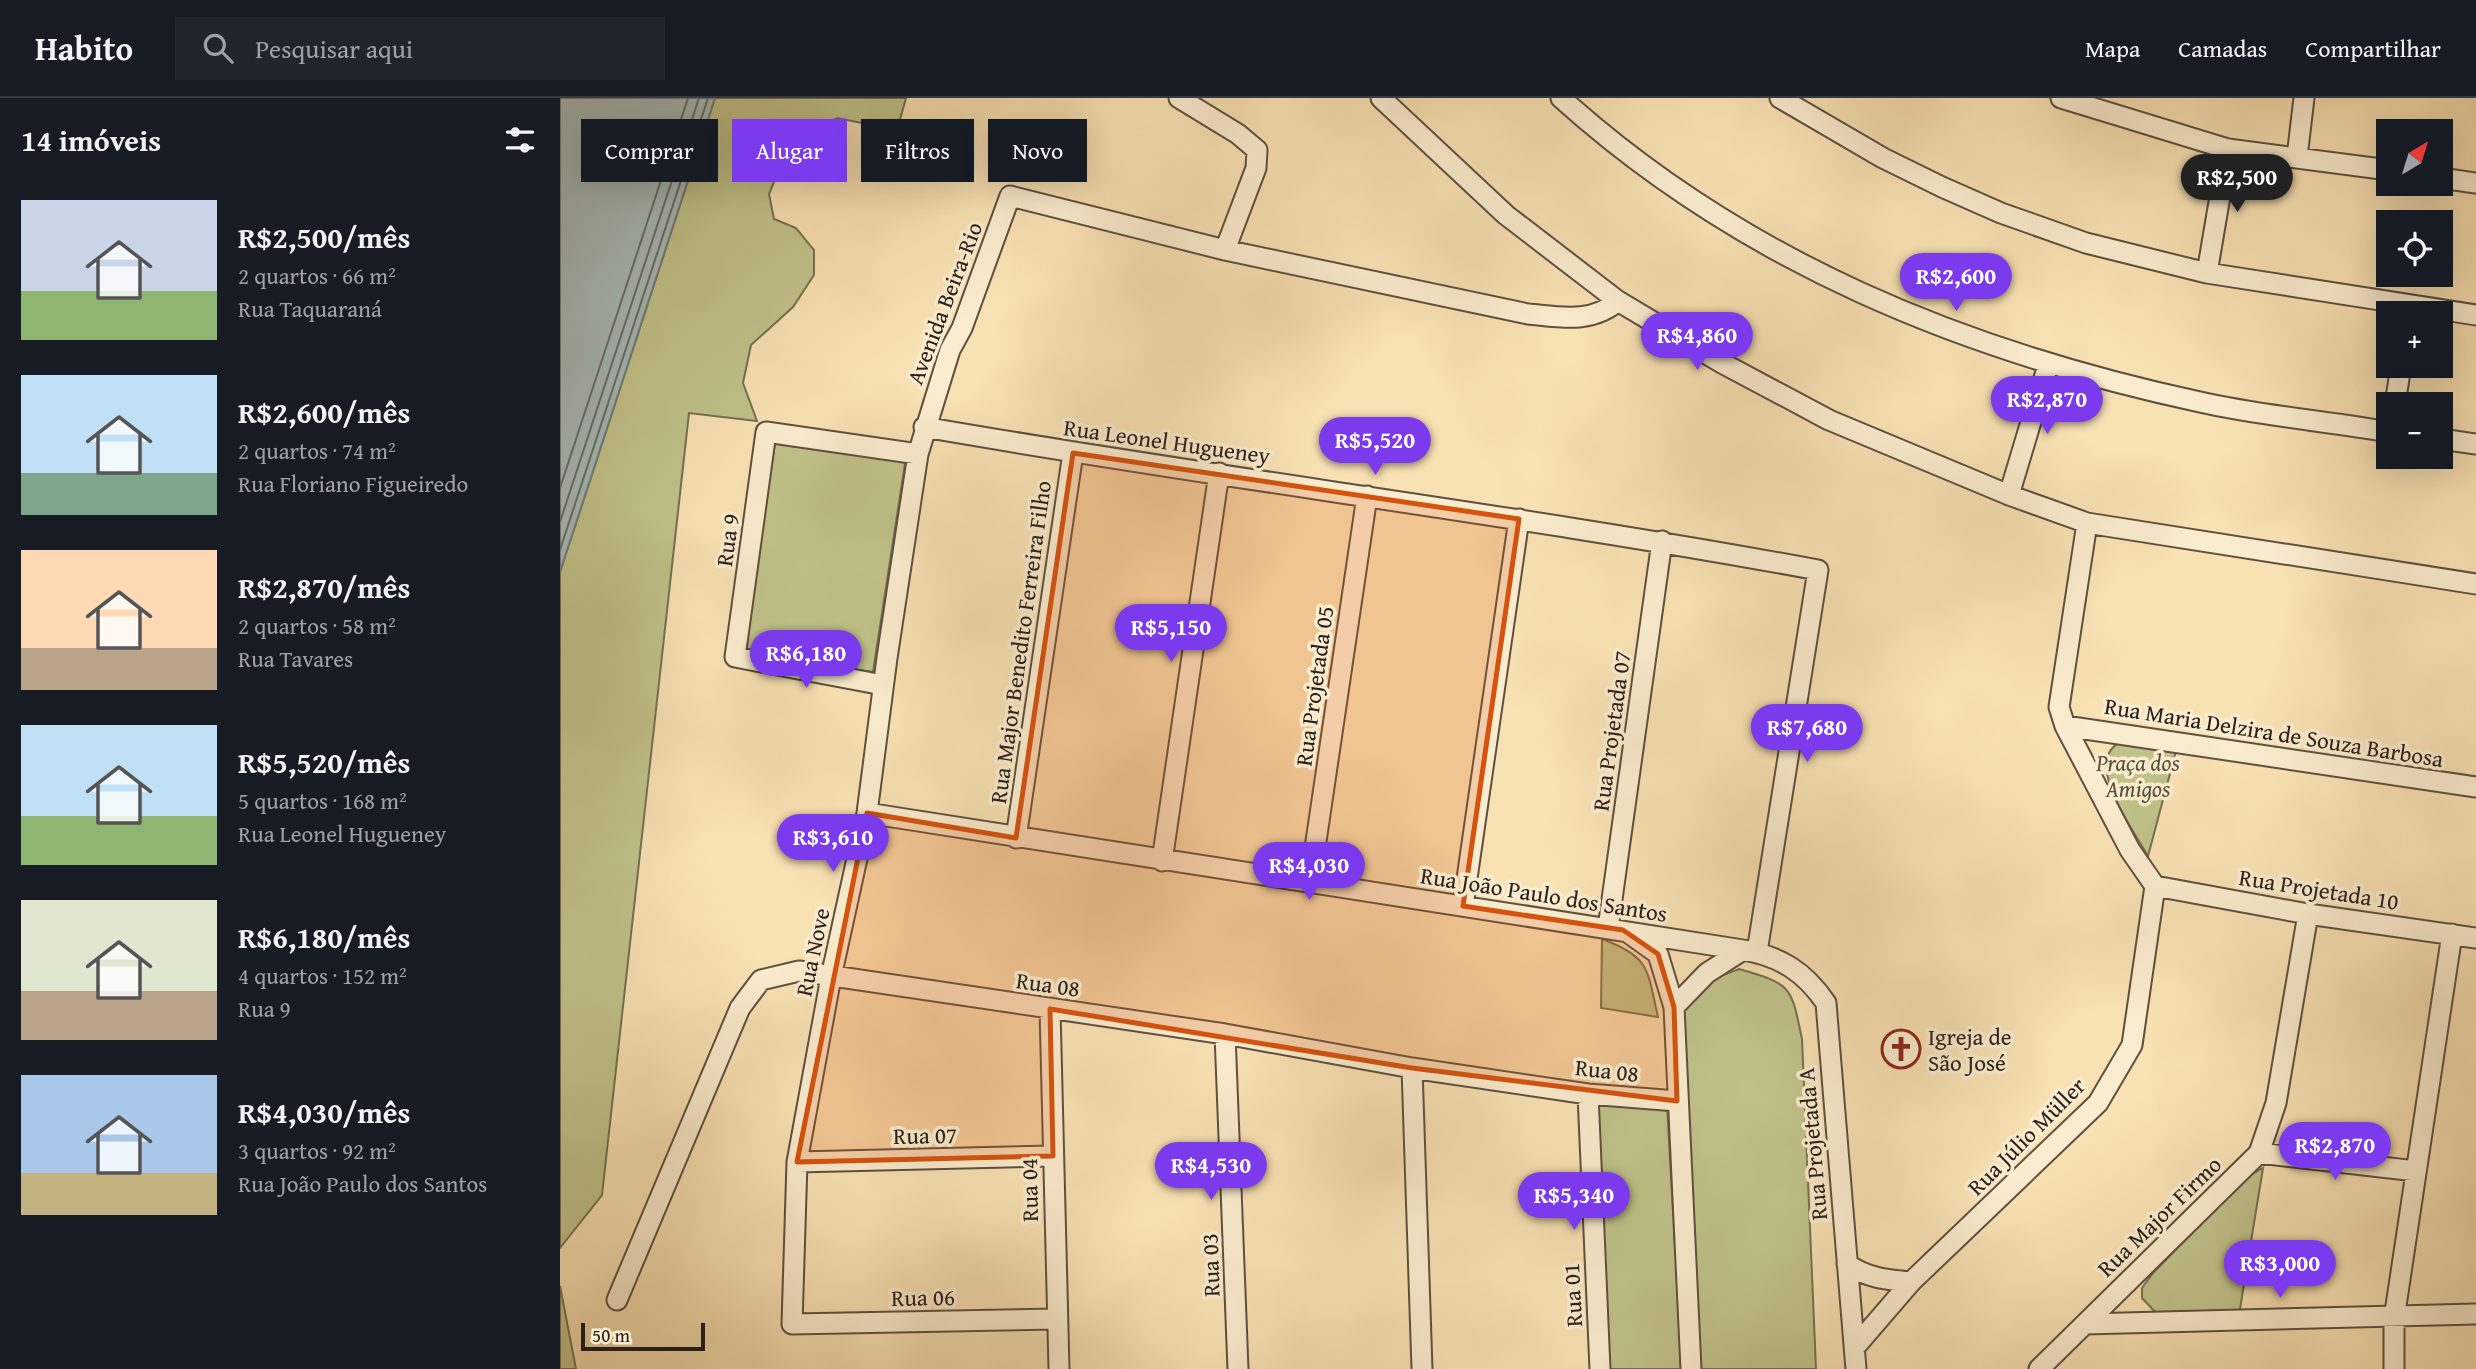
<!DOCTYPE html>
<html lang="pt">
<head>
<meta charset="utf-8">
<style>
	:root { --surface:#171b24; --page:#20242c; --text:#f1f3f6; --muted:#9ea1a6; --line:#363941; --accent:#7c3aed }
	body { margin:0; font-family:"Gentium Book Plus",serif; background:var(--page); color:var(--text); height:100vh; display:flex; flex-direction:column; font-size:26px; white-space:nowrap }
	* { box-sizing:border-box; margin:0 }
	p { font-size:23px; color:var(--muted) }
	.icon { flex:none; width:38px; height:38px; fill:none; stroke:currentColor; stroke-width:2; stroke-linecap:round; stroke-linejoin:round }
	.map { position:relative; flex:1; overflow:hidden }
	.sheet { display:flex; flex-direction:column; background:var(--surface); width:560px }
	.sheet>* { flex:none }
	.top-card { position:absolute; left:21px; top:21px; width:665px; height:63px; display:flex; gap:14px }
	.needle { width:46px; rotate:38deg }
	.tools { position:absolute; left:1816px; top:21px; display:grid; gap:14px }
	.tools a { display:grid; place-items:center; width:77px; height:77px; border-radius:0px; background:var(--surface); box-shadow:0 7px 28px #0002; font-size:35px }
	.scale { position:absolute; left:21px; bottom:18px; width:124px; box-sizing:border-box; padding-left:7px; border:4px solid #2c201b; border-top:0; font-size:19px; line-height:24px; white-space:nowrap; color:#2c201b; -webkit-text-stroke:5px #faecce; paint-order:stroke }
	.price { position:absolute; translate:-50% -60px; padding:0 16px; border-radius:24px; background:var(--accent); color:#fff; font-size:23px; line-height:46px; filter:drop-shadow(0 2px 4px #0008) }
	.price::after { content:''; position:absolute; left:50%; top:42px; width:21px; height:16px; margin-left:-10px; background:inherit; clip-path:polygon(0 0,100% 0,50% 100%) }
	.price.current { background:#222; color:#fff }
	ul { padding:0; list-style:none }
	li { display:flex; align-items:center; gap:21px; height:175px; padding:0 21px }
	li span { display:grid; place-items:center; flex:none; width:196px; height:140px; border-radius:0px; color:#555 }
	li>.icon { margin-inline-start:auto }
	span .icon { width:84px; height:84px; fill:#fffc; stroke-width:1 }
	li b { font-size:30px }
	h2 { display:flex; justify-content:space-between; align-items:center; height:84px; padding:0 21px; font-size:30px }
	.tag { padding:0 24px; border-radius:0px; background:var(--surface); box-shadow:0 7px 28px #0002; font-size:24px; line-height:63px }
	.tag.current { background:var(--accent); color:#fff }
	header { display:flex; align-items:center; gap:42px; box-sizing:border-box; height:98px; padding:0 35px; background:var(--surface); border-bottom:2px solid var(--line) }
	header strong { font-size:33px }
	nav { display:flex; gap:38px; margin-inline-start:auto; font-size:24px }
	.search { width:490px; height:63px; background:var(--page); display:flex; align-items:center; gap:18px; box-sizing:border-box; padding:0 24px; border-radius:0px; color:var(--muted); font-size:26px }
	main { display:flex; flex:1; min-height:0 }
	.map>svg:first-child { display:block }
	.green { fill:#c0c28a; stroke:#767152; stroke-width:2 }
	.water { fill:#a4bab9; stroke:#747c7a; stroke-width:2 }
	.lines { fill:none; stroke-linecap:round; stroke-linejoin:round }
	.shore { stroke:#686d6a; stroke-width:2 }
	.minor-casing { stroke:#5f5041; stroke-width:23 }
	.minor { stroke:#faecce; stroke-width:19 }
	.marked { fill:#d5530e; fill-opacity:0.2; stroke:#d5530e; stroke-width:5; stroke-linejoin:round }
	.labels { text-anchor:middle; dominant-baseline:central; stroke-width:7; stroke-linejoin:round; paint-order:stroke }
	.street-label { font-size:23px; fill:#2c201b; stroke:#faecce }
	.park-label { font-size:23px; font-style:italic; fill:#58513c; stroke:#faecce }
	.poi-label { font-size:23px; fill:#2c201b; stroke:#faecce; text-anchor:start }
</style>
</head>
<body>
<header>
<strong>Habito</strong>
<div class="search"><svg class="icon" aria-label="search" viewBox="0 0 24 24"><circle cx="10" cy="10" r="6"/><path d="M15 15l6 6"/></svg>Pesquisar aqui</div>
<nav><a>Mapa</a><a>Camadas</a><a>Compartilhar</a></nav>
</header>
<main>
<section class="sheet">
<h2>14 imóveis<svg class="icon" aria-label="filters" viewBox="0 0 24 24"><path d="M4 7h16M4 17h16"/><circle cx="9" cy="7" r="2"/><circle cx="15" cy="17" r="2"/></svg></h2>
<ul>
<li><span style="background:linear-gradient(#c9d6e8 65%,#8fb573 0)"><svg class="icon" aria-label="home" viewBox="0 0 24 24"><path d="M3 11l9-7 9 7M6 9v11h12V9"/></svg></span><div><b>R$2,500/mês</b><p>2 quartos · 66 m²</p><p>Rua Taquaraná</p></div></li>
<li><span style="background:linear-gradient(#bfe0f5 70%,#7fa58c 0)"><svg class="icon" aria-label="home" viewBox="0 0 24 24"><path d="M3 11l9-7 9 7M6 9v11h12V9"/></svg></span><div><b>R$2,600/mês</b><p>2 quartos · 74 m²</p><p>Rua Floriano Figueiredo</p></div></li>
<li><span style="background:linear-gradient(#ffd9b3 70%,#b9a48a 0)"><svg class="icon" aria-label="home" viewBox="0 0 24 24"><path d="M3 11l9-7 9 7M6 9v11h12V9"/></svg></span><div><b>R$2,870/mês</b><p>2 quartos · 58 m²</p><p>Rua Tavares</p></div></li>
<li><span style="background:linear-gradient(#bfe0f5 65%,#8fb573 0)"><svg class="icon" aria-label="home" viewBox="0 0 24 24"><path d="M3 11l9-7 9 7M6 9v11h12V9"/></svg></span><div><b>R$5,520/mês</b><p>5 quartos · 168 m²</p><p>Rua Leonel Hugueney</p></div></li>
<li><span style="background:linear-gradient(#dfe7d0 65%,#b9a48a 0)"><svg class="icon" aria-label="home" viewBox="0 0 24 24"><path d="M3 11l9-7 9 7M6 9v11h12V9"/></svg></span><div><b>R$6,180/mês</b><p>4 quartos · 152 m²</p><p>Rua 9</p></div></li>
<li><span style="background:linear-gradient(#a9c7e8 70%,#c2b280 0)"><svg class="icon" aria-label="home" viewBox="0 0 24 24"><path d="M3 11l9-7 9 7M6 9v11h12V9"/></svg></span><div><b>R$4,030/mês</b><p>3 quartos · 92 m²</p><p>Rua João Paulo dos Santos</p></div></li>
</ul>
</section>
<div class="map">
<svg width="1916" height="1271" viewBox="0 0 1916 1271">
	<rect width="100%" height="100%" fill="#f8e1b3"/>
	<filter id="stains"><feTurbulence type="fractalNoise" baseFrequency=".00286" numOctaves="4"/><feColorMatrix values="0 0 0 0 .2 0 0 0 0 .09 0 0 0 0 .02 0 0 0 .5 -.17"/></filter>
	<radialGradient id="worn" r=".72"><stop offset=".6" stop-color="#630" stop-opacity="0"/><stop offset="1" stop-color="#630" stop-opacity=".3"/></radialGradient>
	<!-- green -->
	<path class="green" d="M155 0H346L337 32 277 20 229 47 209 96 214 121 236 130 254 152V177L233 209 191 247 183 285 197 323 129 315 42 1097 0 1150V474Z
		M216 339 346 359 313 574 183 553Z
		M1561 644 1616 653 1588 758C1574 733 1521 662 1561 644Z
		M1042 841C1091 859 1087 872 1098 919L1041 910Z
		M1179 871C1232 886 1231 888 1242 941L1256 1271H1134L1121 910 1142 885Z
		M1033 1000 1107 1008 1122 1271H1046Z
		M1703 1070 1679 1217 1599 1218 1582 1200V1190L1593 1175 1687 1079Z
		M0 1188 16 1271H0Z"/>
	<!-- water -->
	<path class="water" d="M0 0H155L0 474Z"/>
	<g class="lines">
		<!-- shore -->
		<path class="shore" d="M0 390 128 0
			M0 424 139 0
			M0 452 148 0"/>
		<defs>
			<path id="minor" d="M619 0 678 36 697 52 696 70 665 152
				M821 0 946 117 1058 203 1162 265 1269 322 1449 397 1527 425 1916 486
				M1001 0C1183 164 1404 253 1640 304 1702 318 1766 323 1829 334
				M1220 0 1323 60 1382 89 1441 115 1526 145 1647 175 1916 217
				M1501 0 1668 51 1829 72
				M1737 59 1744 0
				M1881 80 1916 85
				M1647 175 1668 51
				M1835 306 1841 268
				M364 329C661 381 961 417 1258 472L1197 854
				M1881 341 1916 346
				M1449 397 1488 267
				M323 587 175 559 206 334 358 356
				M1505 628 1916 689
				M307 715 1183 852C1220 858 1245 874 1266 905L1296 1271
				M456 740 513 355
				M602 763 659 375
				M750 784 807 398
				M1595 788 1748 816 1916 840
				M903 808 959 421
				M1048 830 1102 443
				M1070 836 1098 856 1114 909
				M490 911 499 1271
				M665 936 678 1271
				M852 970 862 1271
				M1028 996 1040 1271
				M1699 1055 1856 1073
				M237 1064 493 1058
				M1287 1166C1307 1180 1327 1182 1351 1184
				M57 1202 180 910 201 882 239 873 665 936 852 970 1028 996 1117 1003
				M496 1221 232 1226 237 1064 271 879 307 715 327 560 358 356 390 252 402 230 450 98 665 152 968 216C1001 219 1031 226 1058 203
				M1525 1226 1916 1216
				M1295 1249 1351 1184 1538 1005 1572 947 1595 788 1570 752 1505 628 1499 609 1527 425
				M1131 1271 1114 909 1147 875 1183 852
				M1479 1271 1699 1055 1716 1005 1748 816
				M1834 1271V1221L1892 836"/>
		</defs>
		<!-- minor casing -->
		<use href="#minor" class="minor-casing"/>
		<!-- minor -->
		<use href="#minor" class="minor"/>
	</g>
	<!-- marked area -->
	<path class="marked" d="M513 355 959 421 903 808 1063 832 1098 856 1114 909 1117 1003 852 970 490 911 493 1058 237 1064 307 715 456 740Z"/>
	<!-- icons -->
	<defs>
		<symbol id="church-ring" viewBox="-11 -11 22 22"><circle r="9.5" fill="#faecce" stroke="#8f2418" stroke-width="1.5"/><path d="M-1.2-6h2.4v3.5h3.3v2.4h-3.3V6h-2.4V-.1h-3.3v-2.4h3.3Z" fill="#8f2418"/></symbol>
	</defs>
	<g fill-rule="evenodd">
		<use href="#church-ring" x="1319" y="929" width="44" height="44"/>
	</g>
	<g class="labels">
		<!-- street labels -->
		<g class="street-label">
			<text transform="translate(384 205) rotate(-69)">Avenida Beira-Rio</text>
			<text transform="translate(607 343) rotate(8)">Rua Leonel Hugueney</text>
			<text transform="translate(167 442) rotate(-82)">Rua 9</text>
			<text transform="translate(460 544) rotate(-82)">Rua Major Benedito Ferreira Filho</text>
			<text transform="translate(754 588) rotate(-82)">Rua Projetada 05</text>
			<text transform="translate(1051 633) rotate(-82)">Rua Projetada 07</text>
			<text transform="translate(1714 634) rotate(9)">Rua Maria Delzira de Souza Barbosa</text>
			<text transform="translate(1759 791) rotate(9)">Rua Projetada 10</text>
			<text transform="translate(984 796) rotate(9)">Rua João Paulo dos Santos</text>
			<text transform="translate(252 854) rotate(-78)">Rua Nove</text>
			<text transform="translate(488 886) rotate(8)">Rua 08</text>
			<text transform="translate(1047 972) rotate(6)">Rua 08</text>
			<text transform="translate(365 1037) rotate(-1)">Rua 07</text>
			<text transform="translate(1466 1038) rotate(-45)">Rua Júlio Müller</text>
			<text transform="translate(1252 1046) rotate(-95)">Rua Projetada A</text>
			<text transform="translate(469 1092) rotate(-91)">Rua 04</text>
			<text transform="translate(1599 1118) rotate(-44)">Rua Major Firmo</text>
			<text transform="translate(650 1167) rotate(-92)">Rua 03</text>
			<text transform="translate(1012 1197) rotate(-93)">Rua 01</text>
			<text transform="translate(363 1199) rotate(-1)">Rua 06</text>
		</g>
		<!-- park labels -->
		<g class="park-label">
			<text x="1578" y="664">Praça dos<tspan x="1578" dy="26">Amigos</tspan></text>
		</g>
		<!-- poi labels -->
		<g class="poi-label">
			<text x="1368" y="938">Igreja de<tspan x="1368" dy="26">São José</tspan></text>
		</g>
	</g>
	<rect width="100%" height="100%" filter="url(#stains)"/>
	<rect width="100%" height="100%" fill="url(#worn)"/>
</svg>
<div class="tools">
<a><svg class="needle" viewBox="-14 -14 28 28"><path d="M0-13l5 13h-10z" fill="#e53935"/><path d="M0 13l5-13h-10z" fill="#9ea1a6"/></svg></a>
<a><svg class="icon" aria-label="locate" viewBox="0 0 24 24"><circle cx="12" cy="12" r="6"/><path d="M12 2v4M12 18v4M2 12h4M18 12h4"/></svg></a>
<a>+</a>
<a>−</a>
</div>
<div class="scale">50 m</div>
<b class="price current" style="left:1677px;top:116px">R$2,500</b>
<b class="price" style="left:1396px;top:215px">R$2,600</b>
<b class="price" style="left:1137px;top:274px">R$4,860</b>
<b class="price" style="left:1487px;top:338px">R$2,870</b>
<b class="price" style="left:815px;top:379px">R$5,520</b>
<b class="price" style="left:611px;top:566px">R$5,150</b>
<b class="price" style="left:246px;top:592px">R$6,180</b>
<b class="price" style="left:1247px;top:666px">R$7,680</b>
<b class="price" style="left:273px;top:776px">R$3,610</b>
<b class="price" style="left:749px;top:804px">R$4,030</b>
<b class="price" style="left:1775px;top:1084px">R$2,870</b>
<b class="price" style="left:651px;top:1104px">R$4,530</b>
<b class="price" style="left:1014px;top:1134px">R$5,340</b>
<b class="price" style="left:1720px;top:1202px">R$3,000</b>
<div class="top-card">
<a class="tag">Comprar</a>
<a class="tag current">Alugar</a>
<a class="tag">Filtros</a>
<a class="tag">Novo</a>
</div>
</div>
</main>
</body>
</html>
